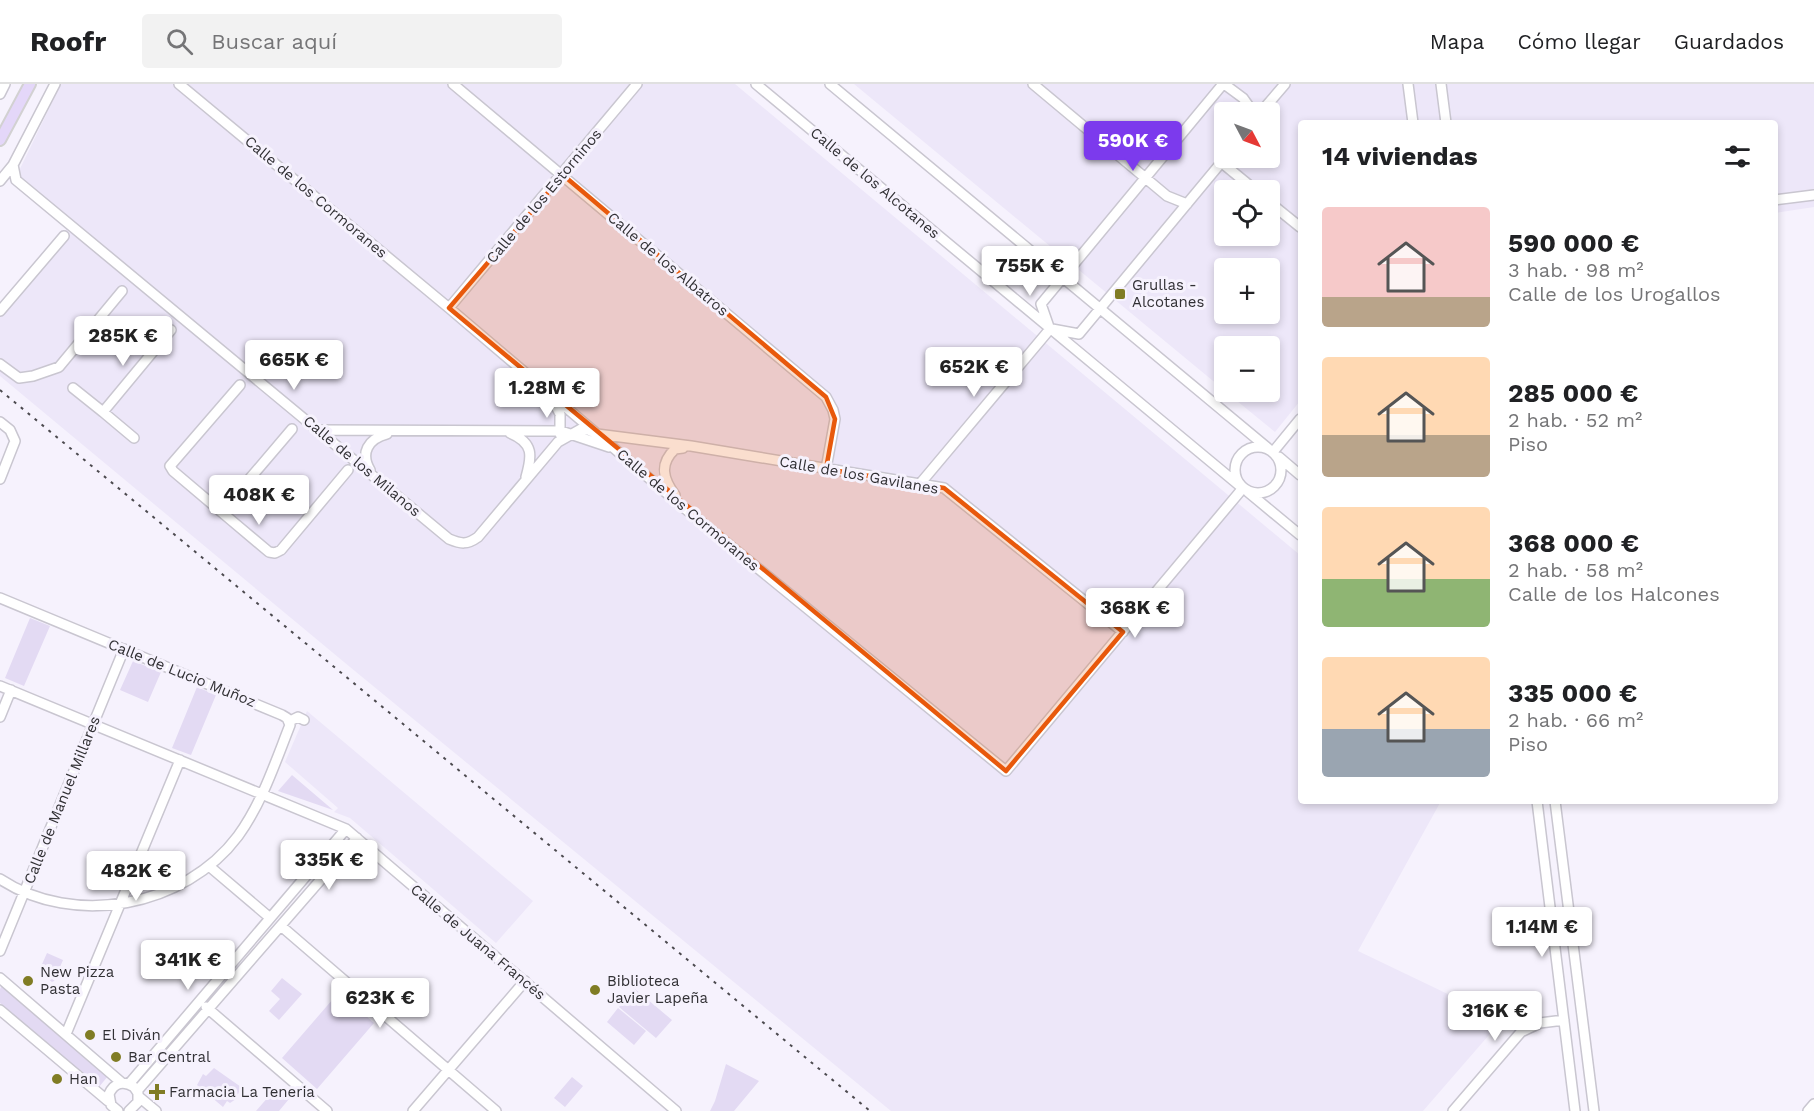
<!DOCTYPE html>
<html lang="es">
<head>
<meta charset="utf-8">
<style>
	:root { --surface:#fff; --page:#f2f2f2; --text:#202124; --muted:#757577; --line:#e0e0e0; --accent:#7c3aed }
	body { margin:0; font-family:"Work Sans",sans-serif; background:var(--page); color:var(--text); height:100vh; display:flex; flex-direction:column; font-size:22px; white-space:nowrap }
	* { box-sizing:border-box; margin:0 }
	p { font-size:20px; color:var(--muted) }
	.icon { flex:none; width:33px; height:33px; fill:none; stroke:currentColor; stroke-width:2; stroke-linecap:round; stroke-linejoin:round }
	.map { position:relative; flex:1; overflow:hidden }
	.drawer { position:absolute; left:1298px; top:36px; width:480px; height:684px; display:flex; flex-direction:column; background:var(--surface); border-radius:6px; box-shadow:0 3px 9px #0003 }
	.drawer>* { flex:none }
	.needle { width:39px; rotate:131deg }
	.buttons { position:absolute; left:1214px; top:18px; display:grid; gap:12px }
	.buttons a { display:grid; place-items:center; width:66px; height:66px; border-radius:6px; background:var(--surface); box-shadow:0 3px 9px #0003; font-size:30px }
	.price { position:absolute; translate:-50% -51px; padding:0 14px; border-radius:6px; background:#fff; color:#222; font-size:20px; line-height:39px; filter:drop-shadow(0 2px 3px #0008) }
	.price::after { content:''; position:absolute; left:50%; top:36px; width:18px; height:14px; margin-left:-9px; background:inherit; clip-path:polygon(0 0,100% 0,50% 100%) }
	.price.selected { background:var(--accent); color:#fff }
	ul { padding:0; list-style:none }
	li { display:flex; align-items:center; gap:18px; height:150px; padding:0 24px }
	li span { display:grid; place-items:center; flex:none; width:168px; height:120px; border-radius:6px; color:#555 }
	li>.icon { margin-inline-start:auto }
	span .icon { width:72px; height:72px; fill:#fffc; stroke-width:1 }
	li b { font-size:26px }
	h2 { display:flex; justify-content:space-between; align-items:center; height:72px; padding:0 24px; font-size:26px }
	header { display:flex; align-items:center; gap:36px; box-sizing:border-box; height:84px; padding:0 30px; background:var(--surface); border-bottom:2px solid var(--line) }
	header strong { font-size:28px }
	nav { display:flex; gap:33px; margin-inline-start:auto; font-size:21px }
	.search { width:420px; height:54px; background:var(--page); display:flex; align-items:center; gap:15px; box-sizing:border-box; padding:0 21px; border-radius:6px; color:var(--muted); font-size:22px }
	.map>svg:first-child { display:block }
	.built { fill:#ede7f9; fill-rule:evenodd }
	.green { fill:#e3daf3 }
	.lines { fill:none; stroke-linecap:round; stroke-linejoin:round }
	.minor-casing { stroke:#c9c6d0; stroke-width:12 }
	.major-casing { stroke:#d2d1d2; stroke-width:14 }
	.minor { stroke:#fff; stroke-width:9 }
	.major { stroke:#e4d7f9; stroke-width:10 }
	.rail { stroke:#4c4a4f; stroke-width:2; stroke-dasharray:3 6; stroke-linecap:butt }
	.marked { fill:#e8590c; fill-opacity:0.2; stroke:#e8590c; stroke-width:4.5; stroke-linejoin:round }
	.poi-dot { fill:#807c24; stroke:#f6f2fd; stroke-width:2 }
	.labels { text-anchor:middle; dominant-baseline:central; stroke-width:6; stroke-linejoin:round; paint-order:stroke }
	.street-label { font-size:15px; fill:#313034; stroke:#f6f2fd }
	.poi-label { font-size:15px; fill:#313034; stroke:#f6f2fd; text-anchor:start }
</style>
</head>
<body>
<header>
<strong>Roofr</strong>
<div class="search"><svg class="icon" aria-label="search" viewBox="0 0 24 24"><circle cx="10" cy="10" r="6"/><path d="M15 15l6 6"/></svg>Buscar aquí</div>
<nav><a>Mapa</a><a>Cómo llegar</a><a>Guardados</a></nav>
</header>
<div class="map">
<svg width="1814" height="1027" viewBox="0 0 1814 1027">
	<rect width="100%" height="100%" fill="#f6f2fd"/>
	<!-- built -->
	<path class="built" d="M61 0H735L1300 471V717H1441L1358 867 1502 936 1423 1027H891L350 583 0 292V218L71 140 16 93Z
		M854 0H1814V123L1775 129 1774 39H1300V317L1275 348 1226 308H1269V262H1224V306ZM1224 28H1269V74H1224ZM1224 106H1269V152H1224ZM1224 184H1269V230H1224Z
		M307 627 533 817 496 859 350 734 334 728 338 724 285 678Z"/>
	<!-- green -->
	<path class="green" d="M30 534 50 542 24 602 5 594Z
		M133 577 161 588 148 618 120 606Z
		M197 603 216 611 191 671 172 664Z
		M292 691 333 726 278 707Z
		M47 869 63 876 54 897 52 898 39 887Z
		M282 894 302 910 279 936 269 927 280 915 271 907Z
		M2 901 108 992 99 1003 0 919V905Z
		M635 905 672 936 656 954 619 923Z
		M339 908 374 939 317 1005 282 974Z
		M618 924 646 947 634 961 607 938Z
		M726 980 759 997 734 1027H710L715 1017Z
		M214 984 241 1003 236 1015 230 1019 227 1017 223 1023 197 1001 203 990 206 992Z
		M572 993 583 1002 565 1023 554 1014Z
		M276 1004 289 1015 279 1027H256Z"/>
	<g class="lines">
		<defs>
			<path id="minor" d="M55 0 13 81 16 96 449 455C461 460 467 461 478 453L558 358 581 345 588 346 597 350 691 362 944 404 1123 548
				M179 0 449 224 683 423 1006 687 1243 404
				M453 0 826 313 833 326 835 335 826 385
				M756 0 1240 402
				M830 0 1270 366
				M1033 0 1167 112 1187 120
				M1224 0 1243 14 1253 28
				M1408 0 1413 39
				M1441 0 1446 39
				M0 10 5 0
				M1261 28 1285 0
				M1221 78 1255 106
				M0 97 13 81
				M1774 116 1814 111
				M1269 118 1300 143
				M449 224 637 0
				M0 227 64 152
				M1049 243 1041 220 1223 0
				M1052 245 1079 250 1225 74
				M0 280 19 294 33 292 59 283 122 207
				M73 304 103 328 171 246
				M552 315 560 330V350
				M103 328 134 354
				M0 338 10 346 15 357 0 395
				M292 345 229 419 225 431 269 468 275 469 281 466 348 386
				M320 346 561 347 609 363
				M510 349C534 359 532 372 526 393
				M1235 386a23 23 0 1 1 46 0a23 23 0 1 1-46 0Z
				M1273 368 1300 335
				M1279 373 1300 391
				M370 386C360 369 368 355 387 350
				M919 401 1050 245
				M1248 408 1300 451
				M675 411C663 395 659 380 675 365L683 364
				M225 431 173 387 170 382 240 301
				M0 514 282 631 287 634 290 641C275 679 262 719 238 752 185 823 74 844 0 795
				M0 602 346 745 676 1027
				M0 633 11 606
				M290 637 298 633 304 636
				M1537 717 1575 1027
				M1555 717 1594 1027
				M209 782 269 833
				M281 842 496 1027
				M0 867 124 565
				M0 894 122 999
				M206 923 327 1027
				M0 926 108 1017
				M66 950 180 676
				M129 1000 346 745
				M137 1007 357 754
				M138 1012 156 1027
				M118 1027 111 1021 109 1010C114 999 123 996 134 1003L138 1009V1018L129 1027
				M413 1027 525 897
				M1453 1027 1521 948 1540 939 1564 936
				M1808 1027 1814 1020"/>
			<path id="major" d="M0 56 30 0"/>
		</defs>
		<!-- minor casing -->
		<use href="#minor" class="minor-casing"/>
		<!-- major casing -->
		<use href="#major" class="major-casing"/>
		<!-- minor -->
		<use href="#minor" class="minor"/>
		<!-- major -->
		<use href="#major" class="major"/>
		<!-- rail -->
		<path class="rail" d="M0 306 870 1027"/>
	</g>
	<!-- marked area -->
	<path class="marked" d="M563 91 826 313 835 335 826 385 944 404 1123 548 1006 687 449 224Z"/>
	<!-- markers -->
	<g class="poi-dot">
		<rect x="1114" y="204" width="12" height="12" rx="3"/>
		<circle cx="28" cy="897" r="6"/>
		<circle cx="595" cy="906" r="6"/>
		<circle cx="90" cy="951" r="6"/>
		<circle cx="116" cy="973" r="6"/>
		<circle cx="57" cy="995" r="6"/>
		<path d="M154 999h6v6h6v6h-6v6h-6v-6h-6v-6h6z"/>
	</g>
	<g class="labels">
		<!-- street labels -->
		<g class="street-label">
			<text transform="translate(875 99) rotate(40)">Calle de los Alcotanes</text>
			<text transform="translate(544 112) rotate(-50)">Calle de los Estorninos</text>
			<text transform="translate(316 113) rotate(40)">Calle de los Cormoranes</text>
			<text transform="translate(668 180) rotate(40)">Calle de los Albatros</text>
			<text transform="translate(362 382) rotate(40)">Calle de los Milanos</text>
			<text transform="translate(859 391) rotate(10)">Calle de los Gavilanes</text>
			<text transform="translate(688 426) rotate(40)">Calle de los Cormoranes</text>
			<text transform="translate(182 589) rotate(22)">Calle de Lucio Muñoz</text>
			<text transform="translate(62 716) rotate(-68)">Calle de Manuel Millares</text>
			<text transform="translate(478 858) rotate(40)">Calle de Juana Francés</text>
		</g>
		<!-- poi labels -->
		<g class="poi-label">
			<text x="1132" y="201">Grullas -<tspan x="1132" dy="17">Alcotanes</tspan></text>
			<text x="40" y="888">New Pizza<tspan x="40" dy="17">Pasta</tspan></text>
			<text x="607" y="897">Biblioteca<tspan x="607" dy="17">Javier Lapeña</tspan></text>
			<text x="102" y="951">El Diván</text>
			<text x="128" y="973">Bar Central</text>
			<text x="69" y="995">Han</text>
			<text x="169" y="1008">Farmacia La Teneria</text>
		</g>
	</g>
</svg>
<div class="buttons">
<a><svg class="needle" viewBox="-14 -14 28 28"><path d="M0-13l5 13h-10z" fill="#e53935"/><path d="M0 13l5-13h-10z" fill="#757577"/></svg></a>
<a><svg class="icon" aria-label="locate" viewBox="0 0 24 24"><circle cx="12" cy="12" r="6"/><path d="M12 2v4M12 18v4M2 12h4M18 12h4"/></svg></a>
<a>+</a>
<a>−</a>
</div>
<b class="price selected" style="left:1133px;top:88px">590K €</b>
<b class="price" style="left:1030px;top:213px">755K €</b>
<b class="price" style="left:123px;top:283px">285K €</b>
<b class="price" style="left:294px;top:307px">665K €</b>
<b class="price" style="left:974px;top:314px">652K €</b>
<b class="price" style="left:547px;top:335px">1.28M €</b>
<b class="price" style="left:259px;top:442px">408K €</b>
<b class="price" style="left:1135px;top:555px">368K €</b>
<b class="price" style="left:329px;top:807px">335K €</b>
<b class="price" style="left:136px;top:818px">482K €</b>
<b class="price" style="left:1542px;top:874px">1.14M €</b>
<b class="price" style="left:188px;top:907px">341K €</b>
<b class="price" style="left:380px;top:945px">623K €</b>
<b class="price" style="left:1495px;top:958px">316K €</b>
<section class="drawer">
<h2>14 viviendas<svg class="icon" aria-label="filters" viewBox="0 0 24 24"><path d="M4 7h16M4 17h16"/><circle cx="9" cy="7" r="2"/><circle cx="15" cy="17" r="2"/></svg></h2>
<ul>
<li><span style="background:linear-gradient(#f6c9c9 75%,#b9a48a 0)"><svg class="icon" aria-label="home" viewBox="0 0 24 24"><path d="M3 11l9-7 9 7M6 9v11h12V9"/></svg></span><div><b>590 000 €</b><p>3 hab. · 98 m²</p><p>Calle de los Urogallos</p></div></li>
<li><span style="background:linear-gradient(#ffd9b3 65%,#b9a48a 0)"><svg class="icon" aria-label="home" viewBox="0 0 24 24"><path d="M3 11l9-7 9 7M6 9v11h12V9"/></svg></span><div><b>285 000 €</b><p>2 hab. · 52 m²</p><p>Piso</p></div></li>
<li><span style="background:linear-gradient(#ffd9b3 60%,#8fb573 0)"><svg class="icon" aria-label="home" viewBox="0 0 24 24"><path d="M3 11l9-7 9 7M6 9v11h12V9"/></svg></span><div><b>368 000 €</b><p>2 hab. · 58 m²</p><p>Calle de los Halcones</p></div></li>
<li><span style="background:linear-gradient(#ffd9b3 60%,#9aa5b1 0)"><svg class="icon" aria-label="home" viewBox="0 0 24 24"><path d="M3 11l9-7 9 7M6 9v11h12V9"/></svg></span><div><b>335 000 €</b><p>2 hab. · 66 m²</p><p>Piso</p></div></li>
</ul>
</section>
</div>
</body>
</html>
